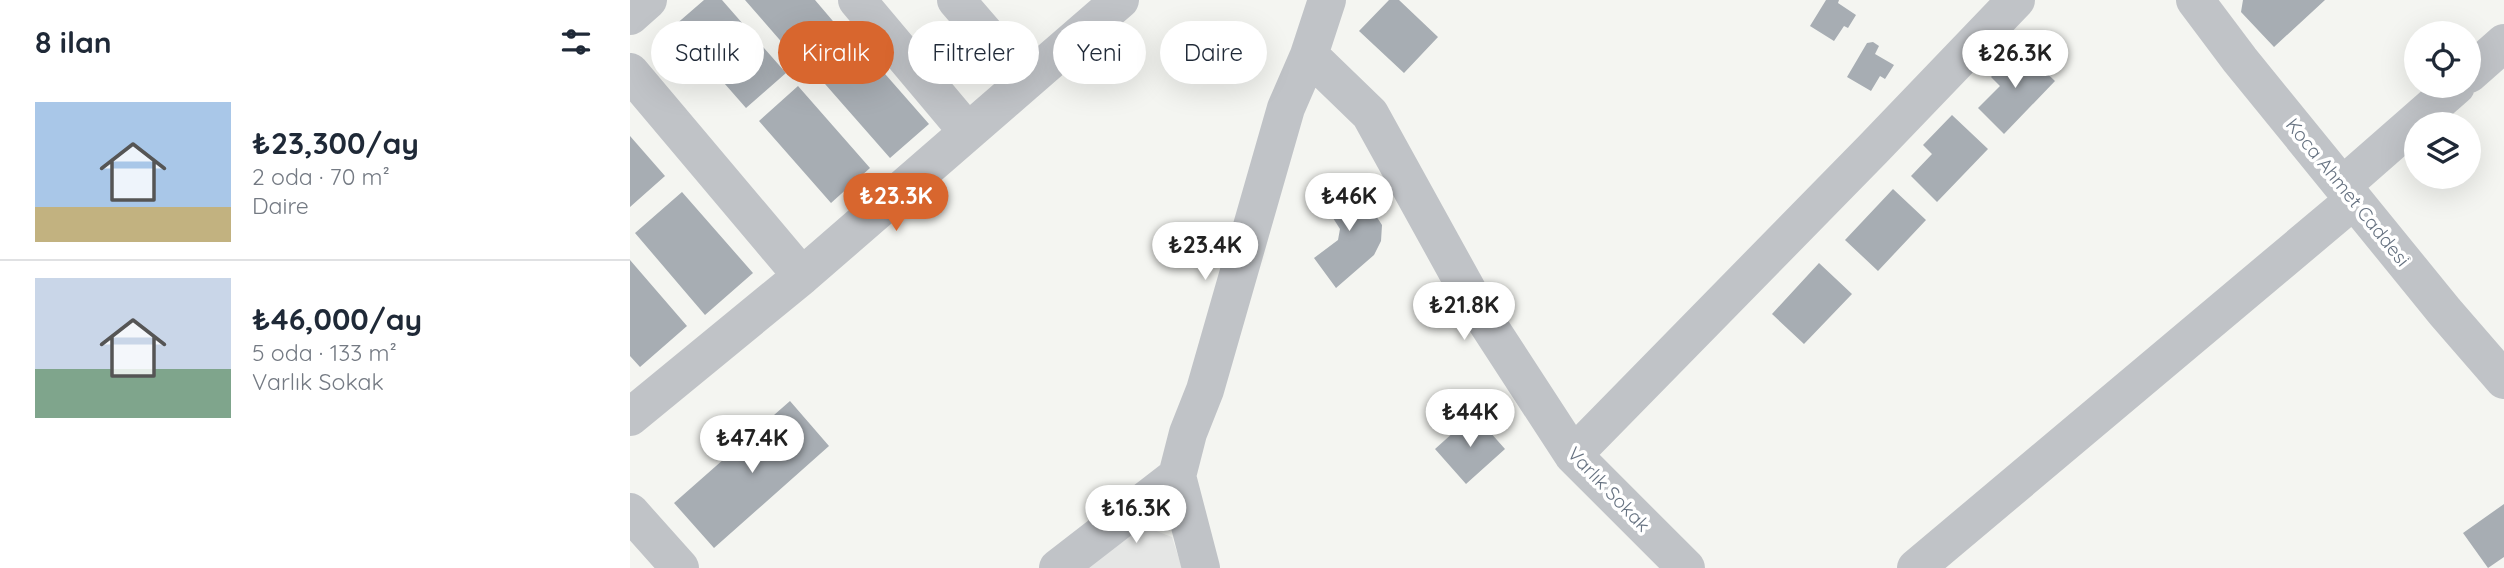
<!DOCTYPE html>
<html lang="tr">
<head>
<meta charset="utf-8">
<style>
	:root { --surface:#fff; --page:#f2f2f3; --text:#1f2937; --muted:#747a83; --line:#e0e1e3; --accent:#d8662e }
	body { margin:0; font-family:Quicksand,sans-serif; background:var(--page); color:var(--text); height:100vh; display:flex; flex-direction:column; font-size:26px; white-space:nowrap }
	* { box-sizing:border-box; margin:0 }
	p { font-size:23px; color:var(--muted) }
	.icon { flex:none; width:38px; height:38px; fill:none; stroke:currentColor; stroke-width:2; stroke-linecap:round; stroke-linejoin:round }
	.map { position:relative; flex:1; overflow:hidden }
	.sheet { display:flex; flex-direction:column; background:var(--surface); width:630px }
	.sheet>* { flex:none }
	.top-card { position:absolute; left:21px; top:21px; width:665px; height:63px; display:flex; gap:14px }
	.tools { position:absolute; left:1774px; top:21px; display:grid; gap:14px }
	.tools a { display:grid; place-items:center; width:77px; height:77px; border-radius:50%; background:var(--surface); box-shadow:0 7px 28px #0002; font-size:35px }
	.price { position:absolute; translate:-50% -60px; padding:0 16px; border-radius:24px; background:#fff; color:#222; font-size:23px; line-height:46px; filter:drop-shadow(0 2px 4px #0008) }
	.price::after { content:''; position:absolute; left:50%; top:42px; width:21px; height:16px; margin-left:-10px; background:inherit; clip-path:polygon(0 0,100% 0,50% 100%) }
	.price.active { background:var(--accent); color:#fff }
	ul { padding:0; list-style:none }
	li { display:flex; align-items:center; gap:21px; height:175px; padding:0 35px }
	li+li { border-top:2px solid var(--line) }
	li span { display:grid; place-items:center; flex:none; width:196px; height:140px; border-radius:0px; color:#555 }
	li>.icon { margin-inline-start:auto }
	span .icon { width:84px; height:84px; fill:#fffc; stroke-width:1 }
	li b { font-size:30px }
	h2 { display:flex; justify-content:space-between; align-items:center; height:84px; padding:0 35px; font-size:30px }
	.chip { padding:0 24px; border-radius:32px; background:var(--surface); box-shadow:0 7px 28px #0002; font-size:24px; line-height:63px }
	.chip.active { background:var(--accent); color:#fff }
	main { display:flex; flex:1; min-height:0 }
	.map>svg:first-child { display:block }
	.built { fill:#e5e6e5 }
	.building { fill:#a7adb3 }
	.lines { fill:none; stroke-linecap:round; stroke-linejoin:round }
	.minor { stroke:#c0c3c7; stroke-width:38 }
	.labels { text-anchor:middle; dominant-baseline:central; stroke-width:7; stroke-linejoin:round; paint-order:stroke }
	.street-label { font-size:19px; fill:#667281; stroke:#fff }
</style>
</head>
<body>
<main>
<section class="sheet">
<h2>8 ilan<svg class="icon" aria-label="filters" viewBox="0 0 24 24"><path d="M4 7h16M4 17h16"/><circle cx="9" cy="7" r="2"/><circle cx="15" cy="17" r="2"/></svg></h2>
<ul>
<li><span style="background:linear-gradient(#a9c7e8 75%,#c2b280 0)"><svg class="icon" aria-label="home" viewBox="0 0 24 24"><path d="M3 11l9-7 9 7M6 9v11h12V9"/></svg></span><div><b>₺23,300/ay</b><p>2 oda · 70 m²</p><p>Daire</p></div></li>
<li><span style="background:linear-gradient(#c9d6e8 65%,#7fa58c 0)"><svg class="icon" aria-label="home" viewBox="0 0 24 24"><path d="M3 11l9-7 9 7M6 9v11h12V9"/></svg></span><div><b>₺46,000/ay</b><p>5 oda · 133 m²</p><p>Varlık Sokak</p></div></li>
</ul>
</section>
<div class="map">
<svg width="1874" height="568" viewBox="0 0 1874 568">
	<rect width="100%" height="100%" fill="#f4f5f1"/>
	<!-- built -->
	<path class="built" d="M508 524 542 537 552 568H455Z"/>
	<!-- building -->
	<path class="building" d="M74 0H92L156 73 116 108 44 26Z
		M115 0H185L208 27 169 62Z
		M759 0H769L808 37 774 73 729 31Z
		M1196 0H1209L1208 3 1226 15 1218 28 1214 26 1204 41 1180 26Z
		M1613 0H1695L1644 47 1611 12Z
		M227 42 299 124 260 158 188 76Z
		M1243 42 1249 46 1245 54 1264 65 1255 79 1250 76 1241 91 1217 77 1237 43Z
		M1389 47 1425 81 1374 134 1348 108 1370 86 1361 77Z
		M168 86 240 168 201 203 129 121Z
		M1322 115 1358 149 1307 202 1281 176 1302 154 1293 145Z
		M0 136 35 176 0 207Z
		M722 179 752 225 751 241 744 255 706 288 684 258 708 240 710 229 689 196Z
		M1263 189 1296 220 1248 271 1215 240Z
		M52 192 123 273 75 315 5 233Z
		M0 260 57 326 10 367 0 356Z
		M1189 263 1222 294 1174 344 1142 314Z
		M160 401 199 446 84 548 44 503Z
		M844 414 875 449 836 484 805 449Z
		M1874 504V557L1858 568 1833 533Z"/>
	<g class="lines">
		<!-- minor -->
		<path class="minor" d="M227 0 337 131
			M326 0 396 81
			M1565 0 1610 60 1815 312 1874 380
			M0 16 18 0
			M679 55 740 114 846 306 943 455 1056 568
			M0 72 172 276
			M1839 74 1874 43
			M1713 185 1826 86
			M0 417 172 276 490 0
			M943 455 1243 149 1386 0
			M0 512 50 568
			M428 568 547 476
			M571 568 547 476 558 433 575 390 656 108 679 55 697 0
			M1286 568 1724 200"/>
	</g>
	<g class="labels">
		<!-- street labels -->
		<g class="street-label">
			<text transform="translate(1718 192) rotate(51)">Koca Ahmet Caddesi</text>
			<text transform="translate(979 489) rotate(46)">Varlık Sokak</text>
		</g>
	</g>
</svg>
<div class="tools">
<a><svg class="icon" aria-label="locate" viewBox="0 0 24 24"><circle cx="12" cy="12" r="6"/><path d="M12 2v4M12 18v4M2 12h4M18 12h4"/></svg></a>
<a><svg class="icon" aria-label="layers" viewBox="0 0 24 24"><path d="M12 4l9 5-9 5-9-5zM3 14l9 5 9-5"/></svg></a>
</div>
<b class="price" style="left:1385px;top:90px">₺26.3K</b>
<b class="price active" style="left:266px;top:233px">₺23.3K</b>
<b class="price" style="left:719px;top:233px">₺46K</b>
<b class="price" style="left:575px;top:282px">₺23.4K</b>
<b class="price" style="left:834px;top:342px">₺21.8K</b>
<b class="price" style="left:840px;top:449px">₺44K</b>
<b class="price" style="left:122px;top:475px">₺47.4K</b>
<b class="price" style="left:506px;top:545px">₺16.3K</b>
<div class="top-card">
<a class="chip">Satılık</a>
<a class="chip active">Kiralık</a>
<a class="chip">Filtreler</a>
<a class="chip">Yeni</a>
<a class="chip">Daire</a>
</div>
</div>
</main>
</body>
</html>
